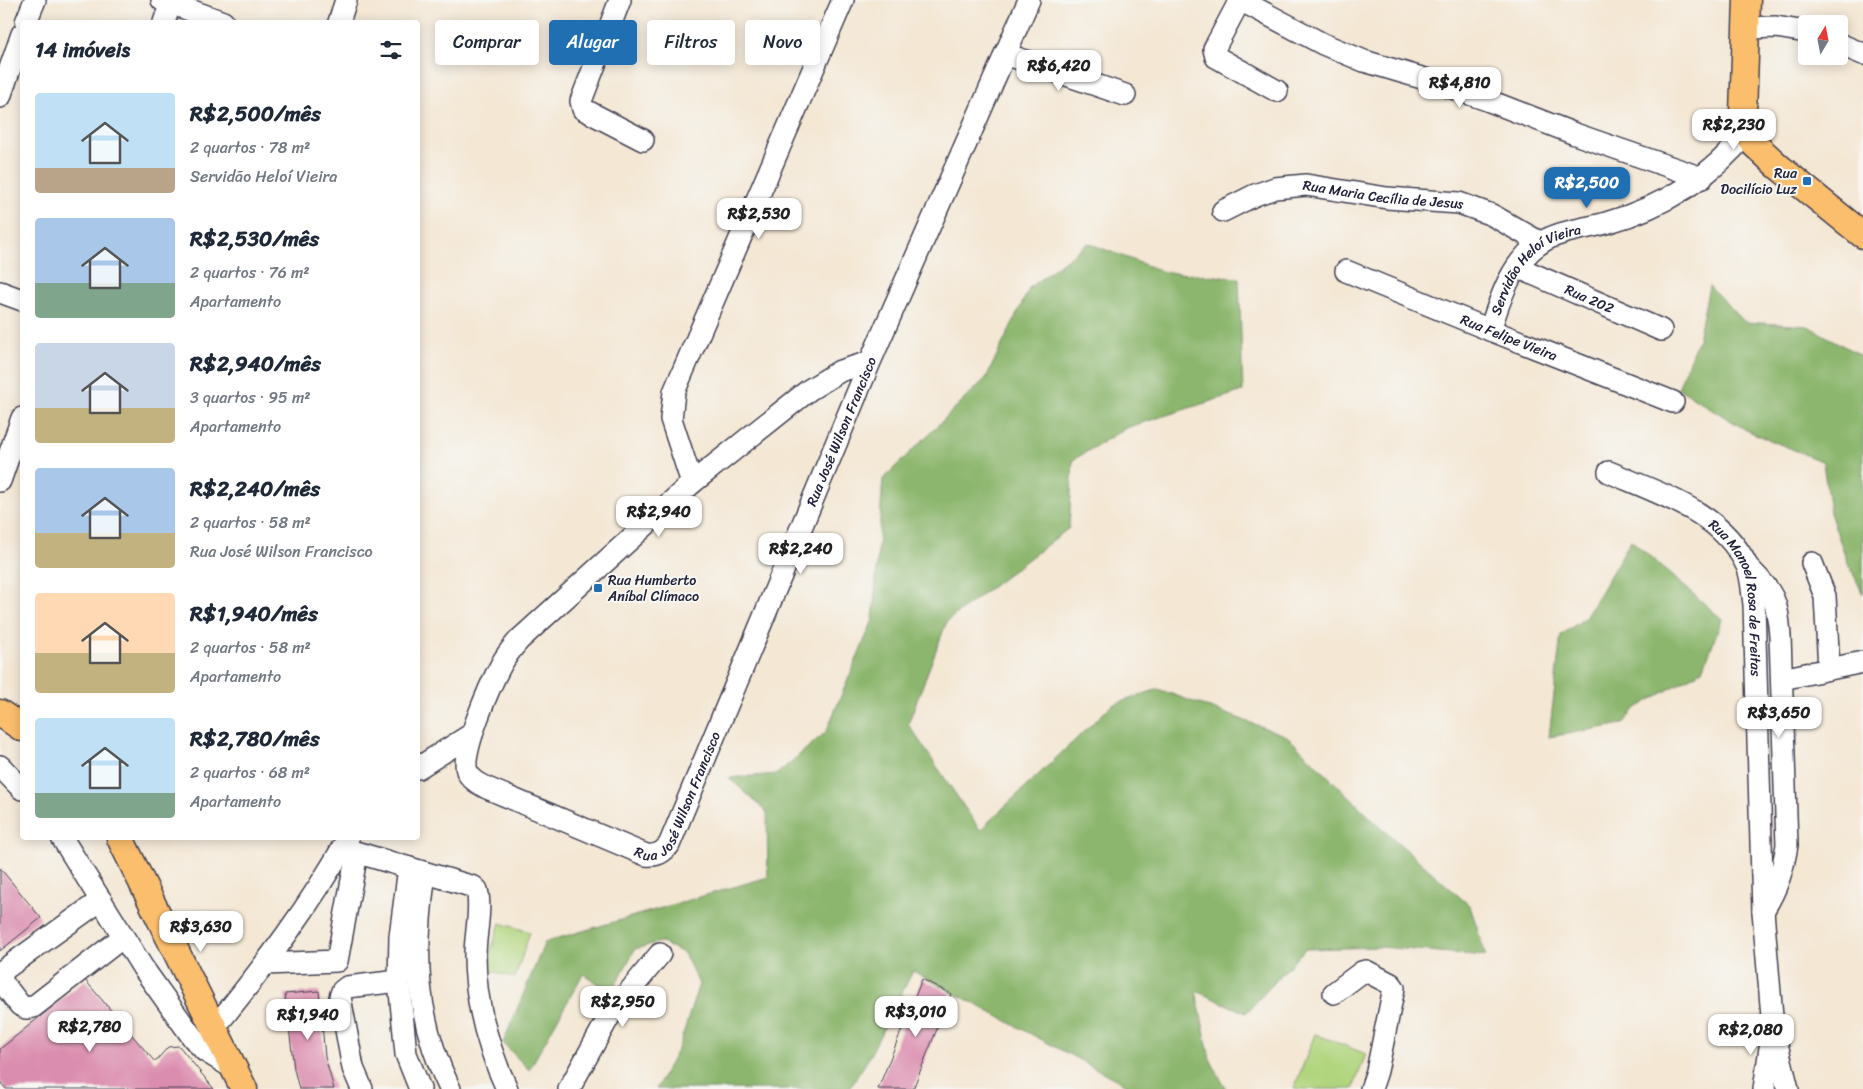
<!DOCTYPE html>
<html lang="pt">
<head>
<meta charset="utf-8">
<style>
	:root { --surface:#fff; --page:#f2f2f3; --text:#1f2937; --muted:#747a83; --accent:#1f6fb2 }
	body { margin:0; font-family:Sriracha,sans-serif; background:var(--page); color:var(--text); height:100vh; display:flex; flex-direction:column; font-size:19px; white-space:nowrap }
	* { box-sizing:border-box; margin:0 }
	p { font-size:16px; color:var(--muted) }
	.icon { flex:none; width:28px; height:28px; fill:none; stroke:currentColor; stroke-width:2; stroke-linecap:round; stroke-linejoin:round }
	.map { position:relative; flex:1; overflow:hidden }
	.sheet { position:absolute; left:20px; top:20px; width:400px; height:820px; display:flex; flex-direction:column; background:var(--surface); border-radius:5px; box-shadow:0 2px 12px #0003 }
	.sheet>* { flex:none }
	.hud { position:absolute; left:435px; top:20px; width:475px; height:45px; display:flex; gap:10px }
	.needle { width:32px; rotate:10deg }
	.buttons { position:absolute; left:1798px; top:15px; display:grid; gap:10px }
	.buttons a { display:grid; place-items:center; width:50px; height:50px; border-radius:5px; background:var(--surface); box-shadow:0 2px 12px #0003; font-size:25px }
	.price { position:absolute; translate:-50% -42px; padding:0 11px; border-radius:10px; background:#fff; color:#222; font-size:16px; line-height:32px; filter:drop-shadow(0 1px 2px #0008) }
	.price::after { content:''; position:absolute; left:50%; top:30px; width:15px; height:11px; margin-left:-8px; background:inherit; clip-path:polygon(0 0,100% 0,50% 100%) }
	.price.selected { background:var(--accent); color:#fff }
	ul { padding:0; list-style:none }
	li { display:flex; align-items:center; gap:15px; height:125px; padding:0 15px }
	li span { display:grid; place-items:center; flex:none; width:140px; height:100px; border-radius:5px; color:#555 }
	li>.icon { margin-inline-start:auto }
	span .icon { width:60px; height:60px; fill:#fffc; stroke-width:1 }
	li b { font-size:21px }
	h2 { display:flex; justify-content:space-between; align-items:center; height:60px; padding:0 15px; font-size:21px }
	.chip { padding:0 18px; border-radius:5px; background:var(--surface); box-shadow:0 2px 12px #0003; font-size:18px; line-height:45px }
	.chip.selected { background:var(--accent); color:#fff }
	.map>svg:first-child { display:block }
	.green { fill:#b1d57e; stroke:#6a7c5c }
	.forest { fill:#8cb66d; stroke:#576c54 }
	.building { fill:#db8daf }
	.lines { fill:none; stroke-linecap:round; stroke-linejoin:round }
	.minor-casing { stroke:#424052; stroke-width:24 }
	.major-casing { stroke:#424052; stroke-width:29 }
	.minor { stroke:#fff; stroke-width:21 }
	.major { stroke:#fabe6d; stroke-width:26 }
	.poi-dot { fill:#1f6fb2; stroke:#f6f6f2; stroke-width:2 }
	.labels { text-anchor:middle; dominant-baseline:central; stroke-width:4; stroke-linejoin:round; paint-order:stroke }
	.poi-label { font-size:14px; fill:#22223b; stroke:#f6f6f2; text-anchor:end }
	.street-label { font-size:14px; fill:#22223b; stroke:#f6f6f2 }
</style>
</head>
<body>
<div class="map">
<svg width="1863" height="1089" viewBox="0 0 1863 1089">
	<rect width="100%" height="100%" fill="#f6f6f2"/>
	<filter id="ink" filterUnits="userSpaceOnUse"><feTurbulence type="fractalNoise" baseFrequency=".02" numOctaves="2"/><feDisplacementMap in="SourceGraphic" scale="10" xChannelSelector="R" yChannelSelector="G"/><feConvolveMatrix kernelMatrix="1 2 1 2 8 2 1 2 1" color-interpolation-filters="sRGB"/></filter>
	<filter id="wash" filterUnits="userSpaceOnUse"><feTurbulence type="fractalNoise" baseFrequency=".0096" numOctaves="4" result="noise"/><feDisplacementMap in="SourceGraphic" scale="20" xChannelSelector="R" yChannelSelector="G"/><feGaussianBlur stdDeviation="1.12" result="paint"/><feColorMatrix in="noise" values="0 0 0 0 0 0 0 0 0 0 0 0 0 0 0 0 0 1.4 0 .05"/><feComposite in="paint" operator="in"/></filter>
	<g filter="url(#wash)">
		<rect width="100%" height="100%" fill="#f4e7d4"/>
		<!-- green -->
		<path class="green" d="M500 923 530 932 515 978 485 969Z
			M1315 1034 1366 1054 1353 1089H1294Z"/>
		<!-- forest -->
		<path class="forest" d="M1088 243 1164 272 1239 278 1243 391 1126 428 1073 460 1069 528 947 621 908 724 980 830 1112 705 1158 689 1287 736 1376 823 1470 906 1486 956 1381 947 1305 949 1246 1013 1196 991 1210 1059 1226 1089H1134L913 971 867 1061 849 1089H656L679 1047 699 984 684 953 660 942 635 949 612 992 583 974 529 1070 503 1043 545 942 768 877 767 812 729 778 777 774 826 732 873 620 883 479 986 378 1030 287Z
			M1709 286 1745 322 1808 326 1863 357V594L1847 561 1830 513 1823 462 1746 430 1678 388 1698 339Z
			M1631 540 1722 619 1703 670 1636 708 1623 724 1549 737 1561 635 1585 618Z"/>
		<g id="blocks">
			<!-- building -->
			<path class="building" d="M0 868 41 918 0 951Z
				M922 979 951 994 913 1089H878Z
				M85 980 155 1062 168 1047 179 1046 214 1089H6L0 1081V1049Z
				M319 991 325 1057 334 1089H299L294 1069 285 994Z"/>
		</g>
	</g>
	<g filter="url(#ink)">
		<use href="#blocks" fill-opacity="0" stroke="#424052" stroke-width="1"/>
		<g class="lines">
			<defs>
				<g id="minor">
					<path d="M162 0 223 22"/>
					<path d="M620 0 581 101 583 109 643 140"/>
					<path d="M1240 0 1323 44 1364 61 1432 81 1487 100 1575 134 1702 178"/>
					<path d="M1240 0 1214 49 1216 57 1277 91"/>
					<path d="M26 22 35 0"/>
					<path d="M164 22 172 0"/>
					<path d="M339 22 346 0"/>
					<path d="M1748 28 1776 27 1806 32"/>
					<path d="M1839 44 1863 54"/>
					<path d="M1005 54 1125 95"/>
					<path d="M0 97 22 34"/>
					<path id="s1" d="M1223 211 1255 195 1275 188 1306 185 1387 198 1459 203 1492 215 1541 243"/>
					<path id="s2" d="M1517 267 1661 330"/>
					<path id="s3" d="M1346 271 1490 330 1673 402"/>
					<path d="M0 292 22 300"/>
					<path id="s4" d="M1490 330C1500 299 1511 263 1540 243 1559 231 1585 229 1606 223 1663 207 1710 179 1747 132"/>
					<path id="s5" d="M870 362 840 371 809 390 692 483 519 640C512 648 506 655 501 665 491 683 460 753 467 771 470 779 479 784 487 788L646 855C657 856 662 853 669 845L870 362 1029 0"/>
					<path id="s6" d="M1609 472C1660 494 1722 512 1747 566 1752 577 1752 592 1754 604L1763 911 1773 1028 1788 1089"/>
					<path d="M0 481 22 418"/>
					<path d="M692 483 671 419 674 392 843 0"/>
					<path d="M1812 563 1825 596 1829 669"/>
					<path d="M1748 567C1774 594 1777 598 1780 636L1787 845C1783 870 1777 889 1763 911"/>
					<path d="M1782 679 1863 662"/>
					<path d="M0 766 22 789"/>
					<path d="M418 768 472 734"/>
					<path d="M62 838 143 968 193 1038 205 1051 233 1068"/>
					<path d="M342 848 474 887 477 890C482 908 475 936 475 955 475 1001 488 1048 507 1089"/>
					<path d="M409 868 400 936 399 981 406 1054 420 1089"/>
					<path d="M425 873C414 953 414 1015 450 1089"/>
					<path d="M101 900 5 969 1 976 2 982 20 1005 26 1008 33 1007 123 937"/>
					<path d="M266 964 337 961 357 853"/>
					<path d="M1334 993 1362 972 1366 971 1391 984 1394 988 1377 1071 1371 1089"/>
					<path d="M215 1027C264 967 310 906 348 838"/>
					<path d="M362 1089 353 1068 340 997 342 991 347 987 399 981"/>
					<path d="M569 1089 610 1015 660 954"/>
					<path d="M1764 1089 1771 1041"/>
				</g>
				<path id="major" d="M1747 0 1743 113 1747 132 1755 145 1779 167 1863 235
					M0 713 22 728
					M120 838 244 1089"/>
			</defs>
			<!-- minor casing -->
			<use href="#minor" class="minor-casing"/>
			<!-- major casing -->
			<use href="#major" class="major-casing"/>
			<!-- minor -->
			<use href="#minor" class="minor"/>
			<!-- major -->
			<use href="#major" class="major"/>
		</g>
	</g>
	<!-- markers -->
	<g class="poi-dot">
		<rect x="1802" y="176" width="10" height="10" rx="2.5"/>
		<rect x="593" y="583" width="10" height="10" rx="2.5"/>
	</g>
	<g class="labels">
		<!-- poi labels -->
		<g class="poi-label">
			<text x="1797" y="173">Rua<tspan x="1797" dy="16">Docilício Luz</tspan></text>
			<text x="608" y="580" text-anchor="start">Rua Humberto<tspan x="608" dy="16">Aníbal Clímaco</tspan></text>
		</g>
		<!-- street labels -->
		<g class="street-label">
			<text stroke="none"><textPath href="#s1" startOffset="166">Rua Maria Cecília de Jesus</textPath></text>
			<text stroke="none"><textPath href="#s4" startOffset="81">Servidão Heloí Vieira</textPath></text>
			<text stroke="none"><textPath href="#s2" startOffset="79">Rua 202</textPath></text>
			<text stroke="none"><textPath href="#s3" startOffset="176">Rua Felipe Vieira</textPath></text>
			<text stroke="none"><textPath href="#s5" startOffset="1268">Rua José Wilson Francisco</textPath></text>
			<text stroke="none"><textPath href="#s6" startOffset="198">Rua Manoel Rosa de Freitas</textPath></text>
			<text stroke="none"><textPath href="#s5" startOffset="862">Rua José Wilson Francisco</textPath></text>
		</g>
	</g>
</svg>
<div class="buttons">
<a><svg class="needle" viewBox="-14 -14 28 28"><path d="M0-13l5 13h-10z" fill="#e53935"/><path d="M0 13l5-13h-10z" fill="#747a83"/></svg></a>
</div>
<b class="price" style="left:1059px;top:92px">R$6,420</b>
<b class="price" style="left:1460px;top:109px">R$4,810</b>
<b class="price" style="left:1734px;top:151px">R$2,230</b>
<b class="price selected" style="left:1587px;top:209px">R$2,500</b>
<b class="price" style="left:759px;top:240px">R$2,530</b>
<b class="price" style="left:659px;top:538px">R$2,940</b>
<b class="price" style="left:801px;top:575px">R$2,240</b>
<b class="price" style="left:1779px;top:739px">R$3,650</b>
<b class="price" style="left:201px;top:953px">R$3,630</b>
<b class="price" style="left:623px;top:1028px">R$2,950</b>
<b class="price" style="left:916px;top:1038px">R$3,010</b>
<b class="price" style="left:308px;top:1041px">R$1,940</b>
<b class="price" style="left:90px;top:1053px">R$2,780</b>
<b class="price" style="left:1751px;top:1056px">R$2,080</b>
<div class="hud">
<a class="chip">Comprar</a>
<a class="chip selected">Alugar</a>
<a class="chip">Filtros</a>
<a class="chip">Novo</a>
</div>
<section class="sheet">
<h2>14 imóveis<svg class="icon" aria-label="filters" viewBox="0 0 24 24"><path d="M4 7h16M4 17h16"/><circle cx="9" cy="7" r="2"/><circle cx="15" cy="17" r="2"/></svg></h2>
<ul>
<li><span style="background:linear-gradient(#bfe0f5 75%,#b9a48a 0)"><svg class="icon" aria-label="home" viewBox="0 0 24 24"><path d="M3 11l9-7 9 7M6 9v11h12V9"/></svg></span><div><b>R$2,500/mês</b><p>2 quartos · 78 m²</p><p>Servidão Heloí Vieira</p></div></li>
<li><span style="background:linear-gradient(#a9c7e8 65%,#7fa58c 0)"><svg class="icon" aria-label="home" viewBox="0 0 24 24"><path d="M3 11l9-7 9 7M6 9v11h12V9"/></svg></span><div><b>R$2,530/mês</b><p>2 quartos · 76 m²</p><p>Apartamento</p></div></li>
<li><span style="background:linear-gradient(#c9d6e8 65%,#c2b280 0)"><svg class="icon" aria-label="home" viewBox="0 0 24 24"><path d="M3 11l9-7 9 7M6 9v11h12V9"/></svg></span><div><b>R$2,940/mês</b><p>3 quartos · 95 m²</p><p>Apartamento</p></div></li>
<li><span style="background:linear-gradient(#a9c7e8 65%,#c2b280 0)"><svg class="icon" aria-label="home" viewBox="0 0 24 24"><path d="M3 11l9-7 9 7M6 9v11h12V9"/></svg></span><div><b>R$2,240/mês</b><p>2 quartos · 58 m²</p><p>Rua José Wilson Francisco</p></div></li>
<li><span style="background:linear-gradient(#ffd9b3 60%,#c2b280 0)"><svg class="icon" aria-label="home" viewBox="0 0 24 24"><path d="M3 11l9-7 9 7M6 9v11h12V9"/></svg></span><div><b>R$1,940/mês</b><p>2 quartos · 58 m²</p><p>Apartamento</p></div></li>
<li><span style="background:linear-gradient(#bfe0f5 75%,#7fa58c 0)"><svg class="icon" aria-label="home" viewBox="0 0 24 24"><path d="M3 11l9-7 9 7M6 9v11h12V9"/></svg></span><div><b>R$2,780/mês</b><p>2 quartos · 68 m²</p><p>Apartamento</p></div></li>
</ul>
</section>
</div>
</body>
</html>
